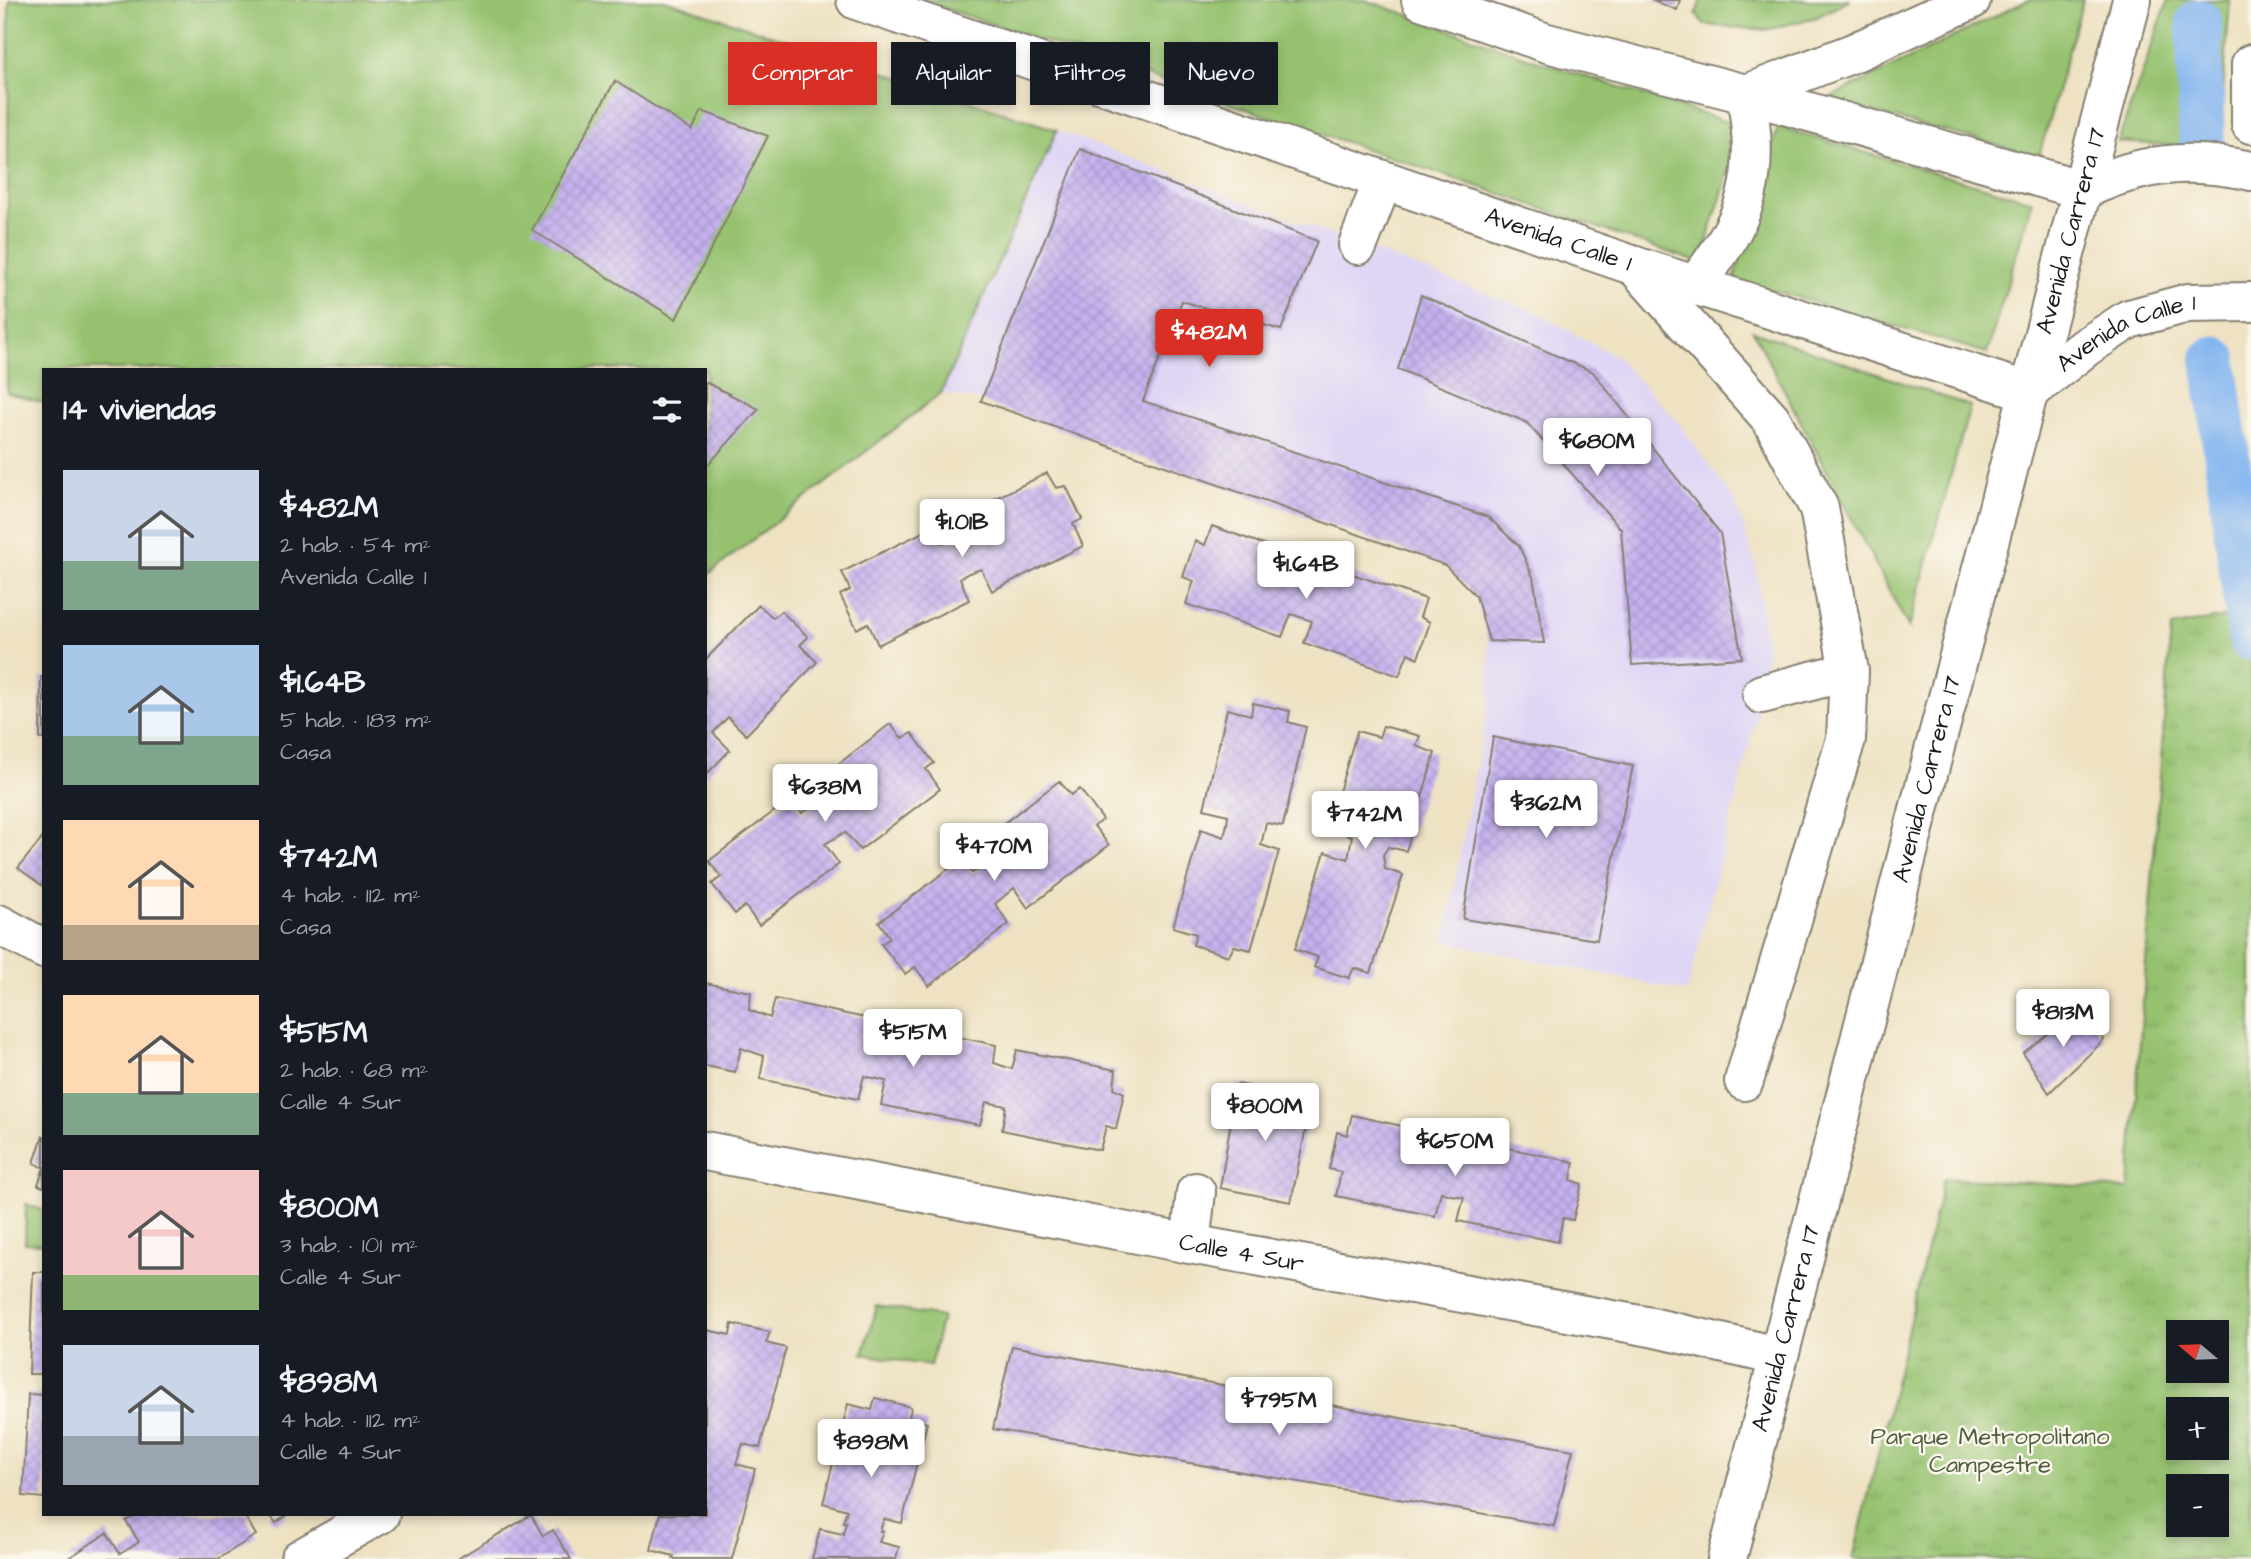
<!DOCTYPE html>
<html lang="es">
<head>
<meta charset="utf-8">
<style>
	:root { --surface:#171b24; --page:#242831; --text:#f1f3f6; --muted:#9ea1a6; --accent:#d93025 }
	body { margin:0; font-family:"Architects Daughter",sans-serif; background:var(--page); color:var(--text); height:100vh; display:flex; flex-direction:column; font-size:26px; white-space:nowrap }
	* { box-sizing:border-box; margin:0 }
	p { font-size:23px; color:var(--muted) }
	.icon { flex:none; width:38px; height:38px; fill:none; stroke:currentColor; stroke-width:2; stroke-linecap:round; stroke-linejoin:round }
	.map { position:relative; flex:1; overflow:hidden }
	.side { position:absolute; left:42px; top:368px; width:665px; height:1148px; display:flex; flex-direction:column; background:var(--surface); border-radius:0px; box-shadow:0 4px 10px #0003 }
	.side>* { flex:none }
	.guide { position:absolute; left:728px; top:42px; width:665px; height:63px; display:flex; gap:14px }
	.needle { width:46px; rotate:289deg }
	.controls { position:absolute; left:2166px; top:1320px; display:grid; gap:14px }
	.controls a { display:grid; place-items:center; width:63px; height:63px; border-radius:0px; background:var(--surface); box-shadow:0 4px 10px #0003; font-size:35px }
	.price { position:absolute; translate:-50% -60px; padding:0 16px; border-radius:7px; background:#fff; color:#222; font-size:23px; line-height:46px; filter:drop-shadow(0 2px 4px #0008) }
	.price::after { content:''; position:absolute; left:50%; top:42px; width:21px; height:16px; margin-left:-10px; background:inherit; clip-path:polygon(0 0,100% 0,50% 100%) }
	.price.on { background:var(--accent); color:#fff }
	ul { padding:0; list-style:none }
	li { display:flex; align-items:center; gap:21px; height:175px; padding:0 21px }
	li span { display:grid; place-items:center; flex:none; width:196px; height:140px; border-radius:0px; color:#555 }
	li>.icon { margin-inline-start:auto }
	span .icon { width:84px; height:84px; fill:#fffc; stroke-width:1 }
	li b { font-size:30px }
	h2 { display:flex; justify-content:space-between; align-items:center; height:84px; padding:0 21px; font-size:30px }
	.pill { padding:0 24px; border-radius:0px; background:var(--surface); box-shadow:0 4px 10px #0003; font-size:24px; line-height:63px }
	.pill.on { background:var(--accent); color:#fff }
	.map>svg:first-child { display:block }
	.built { fill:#dfd5f5 }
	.grass { fill:#96c26f; stroke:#596f46; stroke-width:2 }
	.park { fill:url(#park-tufts); stroke:#596f46; stroke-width:2; fill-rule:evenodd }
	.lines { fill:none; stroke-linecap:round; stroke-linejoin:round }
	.canal { stroke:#83b5f0; stroke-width:46 }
	.building { fill:url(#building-cross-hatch) }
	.minor-casing { stroke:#857f70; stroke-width:42 }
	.major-casing { stroke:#857f70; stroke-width:42 }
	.minor { stroke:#fff; stroke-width:38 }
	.major { stroke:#fff; stroke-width:38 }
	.labels { text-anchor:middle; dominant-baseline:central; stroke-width:5; stroke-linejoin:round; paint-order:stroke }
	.street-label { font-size:24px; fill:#1c1c1c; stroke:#fbf7ec }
	.park-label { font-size:24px; fill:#4d5e3d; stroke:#fbf7ec }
</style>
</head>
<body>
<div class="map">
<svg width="2251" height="1559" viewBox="0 0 2251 1559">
	<defs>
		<pattern id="park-tufts" width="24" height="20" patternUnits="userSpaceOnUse" patternTransform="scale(1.75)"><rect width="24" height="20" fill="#96c26f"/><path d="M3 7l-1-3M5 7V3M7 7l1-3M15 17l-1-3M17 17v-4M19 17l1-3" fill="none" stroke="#81a660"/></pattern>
		<pattern id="building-cross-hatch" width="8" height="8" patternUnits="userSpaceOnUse" patternTransform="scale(1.75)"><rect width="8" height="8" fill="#c5b1ee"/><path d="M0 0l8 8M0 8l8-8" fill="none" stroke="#a998cc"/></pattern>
	</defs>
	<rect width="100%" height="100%" fill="#fbf7ec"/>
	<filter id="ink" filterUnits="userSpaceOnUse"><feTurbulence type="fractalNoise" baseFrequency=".0143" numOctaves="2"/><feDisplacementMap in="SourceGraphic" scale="14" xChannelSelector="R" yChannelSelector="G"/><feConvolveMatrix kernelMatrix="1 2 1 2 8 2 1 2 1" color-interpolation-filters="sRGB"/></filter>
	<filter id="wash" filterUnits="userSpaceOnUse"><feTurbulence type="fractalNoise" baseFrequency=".00686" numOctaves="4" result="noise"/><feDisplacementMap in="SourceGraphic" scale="28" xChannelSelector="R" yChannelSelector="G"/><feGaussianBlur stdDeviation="1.57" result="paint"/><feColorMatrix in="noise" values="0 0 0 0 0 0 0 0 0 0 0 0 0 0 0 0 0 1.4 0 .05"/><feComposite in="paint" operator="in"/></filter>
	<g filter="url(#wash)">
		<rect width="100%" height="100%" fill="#eee2c3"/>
		<!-- built -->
		<path class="built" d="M1057 130 1535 312 1615 356 1677 421 1735 501 1756 566 1767 648 1762 694 1687 992 1444 941 1489 701V641L1476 596 1445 565 981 401 941 393Z"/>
		<!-- grass -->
		<path class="grass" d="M9 0H665L1057 130 941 393 705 577V369H44V403L7 393Z
			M920 0H1365L1541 62 1743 127 1700 263 1495 192Z
			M1701 0H1850L1817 17 1766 30 1705 25 1696 14Z
			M2028 0H2083L2039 156 1825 100Z
			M2168 0H2230L2219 148 2118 142Z
			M1778 127 2032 201 1987 353 1734 279Z
			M1753 331 1970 406 1909 628Z
			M26 1204 44 1211V1244L25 1243Z
			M877 1306 942 1317 930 1366 863 1354Z"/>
		<!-- park -->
		<path class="park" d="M2251 612V1559H1853L1944 1178 2129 1189 2171 627ZM2179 1332H2217V1370H2179ZM2179 1409H2217V1447H2179ZM2179 1486H2217V1524H2179Z"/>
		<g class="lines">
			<!-- canal -->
			<path class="canal" d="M2199 22 2202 155
				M2214 359 2251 638"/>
		</g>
		<g id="blocks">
			<!-- building -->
			<path class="building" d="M1651 0H1680L1677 10Z
				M615 81 692 130 702 111 768 136 676 319 532 230Z
				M1080 149 1317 241 1281 330 1182 301 1143 401 1488 517 1519 546 1533 577 1544 643 1489 641 1476 596 1445 565 981 401Z
				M1421 295 1593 372 1720 533 1742 658 1632 665 1621 529 1526 422 1398 369Z
				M705 382 759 409 705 468Z
				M1047 473 1056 488 1066 486 1082 519 1073 524 1083 546 992 591 981 569 969 573 960 578 969 600 878 645 868 623 857 629 840 595 850 590 842 572 933 527 942 543 953 540 954 542 964 536 955 518Z
				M1212 526 1308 560 1303 577 1313 582 1322 585 1329 566 1426 599 1420 617 1430 622 1418 658 1408 653 1399 676 1304 643 1312 621 1291 614 1282 637 1186 604 1194 581 1183 577 1195 541 1205 545Z
				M759 605 773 618 781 611 808 637 800 645 817 662 746 735 728 717 713 733 730 750 705 776V660Z
				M41 677H44V739H40Z
				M1253 703 1290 711 1288 722 1306 727 1283 826 1266 823 1261 845 1279 851 1251 950 1234 946 1229 956 1193 945 1196 934 1173 927 1201 829 1224 837 1227 824 1228 815 1204 809 1227 709 1251 715Z
				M890 724 902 738 912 733 934 763 926 769 940 789 860 850 845 832 825 844 839 864 759 925 745 906 735 914 712 884 721 877 709 861 790 799 802 813 821 802 810 786Z
				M1383 726 1420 736 1416 746 1435 753 1406 851 1388 847 1383 855 1385 869 1403 875 1371 973 1354 968 1349 978 1314 967 1318 957 1295 949 1325 852 1348 859 1352 836 1328 829 1357 731 1379 737Z
				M1493 737 1633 766 1597 940 1463 919Z
				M1059 781 1071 795 1080 789 1103 820 1094 826 1109 845 1028 908 1014 888 995 904 1009 924 929 986 915 967 905 974 881 944 890 938 879 922 960 860 972 873 981 868 990 860 978 843Z
				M44 836V887L18 868Z
				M705 983 751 992 749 1010 770 1018 775 999 875 1020 872 1038 882 1042 892 1044 897 1024 996 1045 994 1063 1012 1069 1017 1050 1116 1070 1114 1088 1124 1093 1116 1129 1106 1126 1100 1150 1002 1130 1006 1106 986 1102 980 1125 881 1105 886 1081 864 1076 858 1099 760 1079 764 1056 741 1048 735 1072 705 1066Z
				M2081 1008 2104 1040 2049 1093 2023 1053Z
				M1237 1084 1312 1098 1291 1202 1220 1188Z
				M1352 1115 1452 1137 1449 1154 1459 1158 1470 1160 1474 1141 1574 1162 1571 1180 1582 1184 1573 1220 1563 1218 1558 1242 1458 1221 1464 1197 1451 1195 1441 1192 1435 1216 1336 1196 1341 1172 1329 1169 1337 1132 1347 1135Z
				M43 1136H44V1168L34 1163Z
				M43 1170H44V1187L38 1185Z
				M33 1272H44V1374H29Z
				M732 1324 770 1332 766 1343 786 1348 760 1448 743 1444 736 1464 755 1469 732 1559H673L674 1556 651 1550 660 1514H705V1333L706 1330 730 1335Z
				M1012 1346 1573 1450 1554 1526 993 1429Z
				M28 1394 44 1395V1498L23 1496Z
				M875 1398 911 1407 909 1418 927 1423 902 1523 884 1519 880 1531H883L879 1542 899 1547 896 1559H812L820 1529 843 1534 846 1522H843L847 1510 823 1503 848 1404 872 1410Z
				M138 1514H253L246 1518 256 1535 218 1559H67L107 1533 120 1554 130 1548 139 1542 126 1521Z
				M269 1514H289L276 1523Z
				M531 1515 543 1536 553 1530 571 1559H457Z"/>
		</g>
	</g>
	<g filter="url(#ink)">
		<use href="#blocks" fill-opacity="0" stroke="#857f70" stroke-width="2"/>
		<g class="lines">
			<defs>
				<path id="minor" d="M1358 245 1383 180
					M1635 266 1771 419 1819 508 1849 671 1846 739 1744 1081
					M1762 694 1849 671
					M1190 1244 1196 1192
					M300 1559 380 1514"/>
				<g id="major">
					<path id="s1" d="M856 0 1635 266 2029 392"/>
					<path d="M1421 0 1547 43 1746 94 2083 190C2140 163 2189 157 2251 171"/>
					<path d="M2251 64V124"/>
					<path d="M1695 285C1748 219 1761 178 1746 94L1853 53 1971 0"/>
					<path id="s2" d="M2029 392 2086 347 2129 319 2188 303 2251 302"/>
					<path d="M0 925 44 949"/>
					<path id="s3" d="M705 1151 1190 1244 1651 1327 1778 1356"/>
					<path id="s4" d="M1727 1559 1935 747 2132 0"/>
				</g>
			</defs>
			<!-- minor casing -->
			<use href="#minor" class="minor-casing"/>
			<!-- major casing -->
			<use href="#major" class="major-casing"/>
			<!-- minor -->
			<use href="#minor" class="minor"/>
			<!-- major -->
			<use href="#major" class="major"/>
		</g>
	</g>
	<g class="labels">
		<!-- street labels -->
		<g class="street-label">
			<text stroke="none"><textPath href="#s4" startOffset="1372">Avenida Carrera 17</textPath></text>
			<text stroke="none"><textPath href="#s1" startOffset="742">Avenida Calle 1</textPath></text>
			<text stroke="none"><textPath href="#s2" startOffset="116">Avenida Calle 1</textPath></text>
			<text stroke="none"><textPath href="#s4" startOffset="805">Avenida Carrera 17</textPath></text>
			<text stroke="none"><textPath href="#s3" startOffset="546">Calle 4 Sur</textPath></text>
			<text stroke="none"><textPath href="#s4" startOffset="238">Avenida Carrera 17</textPath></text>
		</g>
		<!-- park labels -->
		<g class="park-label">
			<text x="1990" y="1437">Parque Metropolitano<tspan x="1990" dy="28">Campestre</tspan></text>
		</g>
	</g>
</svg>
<div class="controls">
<a><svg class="needle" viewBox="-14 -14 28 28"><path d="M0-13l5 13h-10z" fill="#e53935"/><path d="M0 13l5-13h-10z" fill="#9ea1a6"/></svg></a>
<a>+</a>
<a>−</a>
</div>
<b class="price on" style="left:1209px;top:369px">$482M</b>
<b class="price" style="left:1597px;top:478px">$680M</b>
<b class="price" style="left:962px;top:559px">$1.01B</b>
<b class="price" style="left:1306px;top:601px">$1.64B</b>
<b class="price" style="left:825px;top:824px">$638M</b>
<b class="price" style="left:1546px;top:840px">$362M</b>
<b class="price" style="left:1365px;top:851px">$742M</b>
<b class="price" style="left:994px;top:883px">$470M</b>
<b class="price" style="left:2063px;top:1049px">$813M</b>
<b class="price" style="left:913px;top:1069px">$515M</b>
<b class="price" style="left:1265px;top:1143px">$800M</b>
<b class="price" style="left:1455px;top:1178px">$650M</b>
<b class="price" style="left:1279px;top:1437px">$795M</b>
<b class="price" style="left:871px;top:1479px">$898M</b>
<div class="guide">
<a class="pill on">Comprar</a>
<a class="pill">Alquilar</a>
<a class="pill">Filtros</a>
<a class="pill">Nuevo</a>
</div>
<section class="side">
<h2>14 viviendas<svg class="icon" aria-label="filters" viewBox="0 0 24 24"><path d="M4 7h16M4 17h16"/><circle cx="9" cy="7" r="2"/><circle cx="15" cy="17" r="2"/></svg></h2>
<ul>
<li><span style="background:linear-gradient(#c9d6e8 65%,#7fa58c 0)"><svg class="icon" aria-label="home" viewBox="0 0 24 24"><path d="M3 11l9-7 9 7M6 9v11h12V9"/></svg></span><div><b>$482M</b><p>2 hab. · 54 m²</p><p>Avenida Calle 1</p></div></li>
<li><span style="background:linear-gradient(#a9c7e8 65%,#7fa58c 0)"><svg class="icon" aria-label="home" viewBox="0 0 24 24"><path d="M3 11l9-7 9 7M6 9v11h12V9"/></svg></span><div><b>$1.64B</b><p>5 hab. · 183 m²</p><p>Casa</p></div></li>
<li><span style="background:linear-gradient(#ffd9b3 75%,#b9a48a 0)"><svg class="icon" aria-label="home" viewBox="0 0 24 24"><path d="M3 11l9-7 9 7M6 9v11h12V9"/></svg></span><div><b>$742M</b><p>4 hab. · 112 m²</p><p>Casa</p></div></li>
<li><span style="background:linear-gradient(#ffd9b3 70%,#7fa58c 0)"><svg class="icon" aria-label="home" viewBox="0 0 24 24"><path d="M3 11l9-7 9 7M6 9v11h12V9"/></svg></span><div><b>$515M</b><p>2 hab. · 68 m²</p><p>Calle 4 Sur</p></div></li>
<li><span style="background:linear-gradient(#f6c9c9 75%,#8fb573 0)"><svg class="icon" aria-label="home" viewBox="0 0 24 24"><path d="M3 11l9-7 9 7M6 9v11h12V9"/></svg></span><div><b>$800M</b><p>3 hab. · 101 m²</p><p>Calle 4 Sur</p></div></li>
<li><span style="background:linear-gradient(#c9d6e8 65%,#9aa5b1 0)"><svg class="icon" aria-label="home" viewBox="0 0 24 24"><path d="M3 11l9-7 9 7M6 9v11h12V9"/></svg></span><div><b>$898M</b><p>4 hab. · 112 m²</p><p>Calle 4 Sur</p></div></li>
</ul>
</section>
</div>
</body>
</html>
